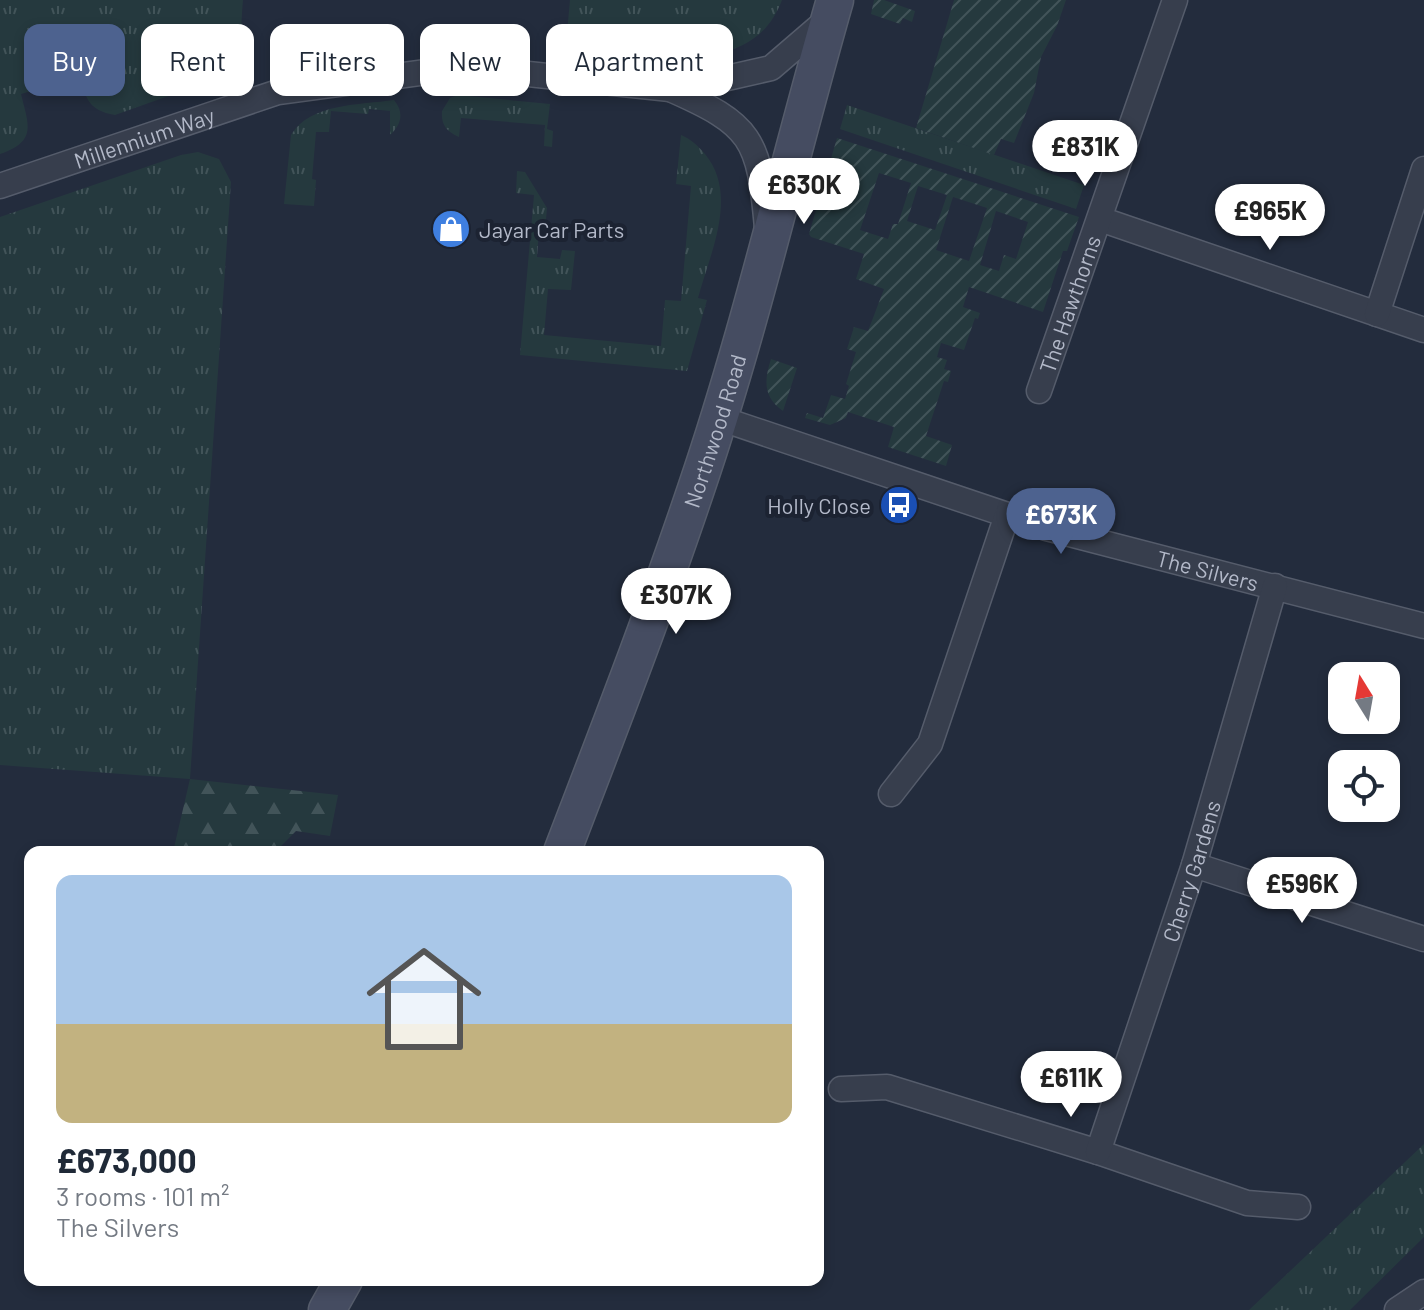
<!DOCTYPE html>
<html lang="en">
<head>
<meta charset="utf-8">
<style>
	:root { --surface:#fff; --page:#f6f6f7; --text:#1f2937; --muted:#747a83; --line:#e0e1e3; --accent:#4d628f }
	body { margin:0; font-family:Barlow,sans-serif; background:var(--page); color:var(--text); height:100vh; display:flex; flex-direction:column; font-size:30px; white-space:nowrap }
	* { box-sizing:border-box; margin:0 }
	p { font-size:26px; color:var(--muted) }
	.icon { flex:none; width:44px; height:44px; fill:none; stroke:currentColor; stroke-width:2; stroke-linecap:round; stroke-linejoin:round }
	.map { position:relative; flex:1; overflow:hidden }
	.details { position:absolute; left:24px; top:846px; width:800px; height:440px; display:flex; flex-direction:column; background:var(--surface); border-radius:16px; box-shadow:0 4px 12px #0003 }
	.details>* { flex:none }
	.hud { position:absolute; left:24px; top:24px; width:800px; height:72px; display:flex; gap:16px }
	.needle { width:52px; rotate:349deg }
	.tools { position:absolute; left:1328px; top:662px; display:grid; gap:16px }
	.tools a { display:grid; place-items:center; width:72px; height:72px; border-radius:16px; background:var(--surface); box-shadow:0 4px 12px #0003; font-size:40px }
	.price { position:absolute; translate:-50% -68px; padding:0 18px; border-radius:28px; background:#fff; color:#222; font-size:26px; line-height:52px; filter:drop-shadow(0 2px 4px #0008) }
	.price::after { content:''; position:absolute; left:50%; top:48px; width:24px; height:18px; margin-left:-12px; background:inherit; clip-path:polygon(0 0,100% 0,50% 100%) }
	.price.on { background:var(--accent); color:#fff }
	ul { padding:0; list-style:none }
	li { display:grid; align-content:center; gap:16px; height:424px; padding:0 32px }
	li+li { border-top:2px solid var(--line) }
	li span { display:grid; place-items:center; height:248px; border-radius:16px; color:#555 }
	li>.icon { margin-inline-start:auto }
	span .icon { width:144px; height:144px; fill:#fffc; stroke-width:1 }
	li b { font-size:34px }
	.pill { padding:0 28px; border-radius:16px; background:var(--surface); box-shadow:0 4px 12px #0003; font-size:28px; line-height:72px }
	.pill.on { background:var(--accent); color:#fff }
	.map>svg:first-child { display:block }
	.grass { fill:url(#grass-tufts) }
	.forest { fill:url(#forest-firs) }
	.garden { fill:url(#garden-furrows); fill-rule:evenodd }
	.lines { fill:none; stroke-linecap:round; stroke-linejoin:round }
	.street-casing { stroke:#555c6b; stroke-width:27 }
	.secondary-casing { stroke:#555c6b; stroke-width:39 }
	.street { stroke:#373e4d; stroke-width:24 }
	.secondary { stroke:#454c61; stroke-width:36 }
	.labels { text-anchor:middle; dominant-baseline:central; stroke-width:8; stroke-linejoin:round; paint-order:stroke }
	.street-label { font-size:22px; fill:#b3b9c9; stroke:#1c2332 }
	.poi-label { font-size:22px; fill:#b3b9c9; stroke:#1c2332; text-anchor:start }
</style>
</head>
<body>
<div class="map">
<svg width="1424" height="1310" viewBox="0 0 1424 1310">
	<defs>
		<pattern id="grass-tufts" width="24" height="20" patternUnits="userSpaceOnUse" patternTransform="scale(2)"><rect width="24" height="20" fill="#25393e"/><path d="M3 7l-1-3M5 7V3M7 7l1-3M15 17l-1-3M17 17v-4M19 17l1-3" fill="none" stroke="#425459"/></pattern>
		<pattern id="forest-firs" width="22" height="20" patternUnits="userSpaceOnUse" patternTransform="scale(2)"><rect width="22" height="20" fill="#25393e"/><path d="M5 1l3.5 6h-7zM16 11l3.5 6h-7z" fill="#425459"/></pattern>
		<pattern id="garden-furrows" width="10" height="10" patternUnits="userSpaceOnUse" patternTransform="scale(2)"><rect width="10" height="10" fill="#25393e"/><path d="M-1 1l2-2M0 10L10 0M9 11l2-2" fill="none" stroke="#425459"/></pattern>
	</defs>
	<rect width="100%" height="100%" fill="#232c3d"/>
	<!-- grass -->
	<path class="grass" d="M0 0H243C240 29 244 56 222 77L115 115C88 110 88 100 78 77L21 94C28 124 38 141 0 154Z
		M570 0H782C770 32 747 48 715 54L584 44 567 33Z
		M458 95 550 104 547 129 553 131 552 147 544 146 545 125 461 118 459 137C446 131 441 125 442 111L450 98Z
		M394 100C404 112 402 124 390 135V111L369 109 368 114 331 111 329 132H316L312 179 316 180 314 206 284 204 291 135C310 103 360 105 394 100Z
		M847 105 1084 185 1076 209 840 129Z
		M681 135C691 139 698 146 705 154 739 195 710 253 698 298L707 300 687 371 520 355 534 195 516 193 517 171 525 172 547 208 545 230H539L537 257 560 259 562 250 575 251 571 290 548 289 544 335 661 346 665 300 681 301 691 186 676 184Z
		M198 152 219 159 231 182 190 779 0 765V217L181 155Z
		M1424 1144V1237L1350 1310H1249Z"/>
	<!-- forest -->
	<path class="forest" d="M190 779 338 795 330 836 296 831 275 852H173Z"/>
	<!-- garden -->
	<path class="garden" d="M874 0H884L915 11 912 22 903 18 900 24 871 14Z
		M954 0H1066L1057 26 1041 57 1034 93 1014 143 1001 139 994 155 916 128Z
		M837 138 1079 217 1067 251H1063L1043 312 969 287 963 307 980 313 978 319 975 318 964 350 941 343 937 357 947 360 944 369 951 371 948 382 944 381 926 436 952 445 946 466 888 447 894 427 848 412 846 418 830 425 805 418 807 413 823 418 831 395 845 399 849 386 846 384 856 352 847 349 854 327 868 331 884 289 856 279 864 254 811 237 809 234ZM879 173 911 183 898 224H893L888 239 860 230ZM918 186 947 195 935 230 907 221ZM953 197 987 208 969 261 936 250ZM996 211 1028 222 1016 259 1004 255 999 271 980 265Z
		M771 359 797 368 783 411C763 397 764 380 771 359Z"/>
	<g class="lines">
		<defs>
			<g id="street">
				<path d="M670 89C752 125 759 138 767 228"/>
				<path id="s1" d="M0 186 278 92 434 71 481 69 670 89 727 78 771 68 828 19"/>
				<path d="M1100 219 1424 330"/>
				<path d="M1377 314 1424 169"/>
				<path id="s2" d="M1039 391 1175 0"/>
				<path id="s3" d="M719 418 1046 528 1424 626"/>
				<path d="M891 794 930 744 1007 515"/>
				<path d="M1194 865 1424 939"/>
				<path d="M841 1089 887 1087 1098 1152 1247 1203 1298 1207"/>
				<path id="s4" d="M1098 1152 1194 865 1275 586"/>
				<path d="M1397 1310 1424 1292"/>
			</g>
			<g id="secondary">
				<path id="s5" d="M562 852C608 732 655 611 696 489 751 328 788 163 835 0"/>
				<path d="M327 1310 344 1280"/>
			</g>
		</defs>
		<!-- street casing -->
		<use href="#street" class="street-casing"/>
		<!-- secondary casing -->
		<use href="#secondary" class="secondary-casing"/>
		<!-- street -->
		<use href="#street" class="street"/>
		<!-- secondary -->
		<use href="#secondary" class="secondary"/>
	</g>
	<!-- icons -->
	<defs>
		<symbol id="shop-disc" viewBox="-11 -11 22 22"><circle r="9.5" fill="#3f7fe0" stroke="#1c2332"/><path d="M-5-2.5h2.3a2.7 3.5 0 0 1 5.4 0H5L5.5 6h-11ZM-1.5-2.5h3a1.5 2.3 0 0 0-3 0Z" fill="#fff"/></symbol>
		<symbol id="bus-disc" viewBox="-11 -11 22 22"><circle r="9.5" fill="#1a4fb4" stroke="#1c2332"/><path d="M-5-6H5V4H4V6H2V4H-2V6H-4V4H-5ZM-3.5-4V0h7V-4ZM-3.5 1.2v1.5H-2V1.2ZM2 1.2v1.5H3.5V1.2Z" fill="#fff"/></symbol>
	</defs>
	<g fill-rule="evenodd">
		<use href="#shop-disc" x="429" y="207" width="44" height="44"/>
		<use href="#bus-disc" x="877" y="483" width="44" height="44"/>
	</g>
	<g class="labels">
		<!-- street labels -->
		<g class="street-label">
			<text stroke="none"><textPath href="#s1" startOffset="152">Millennium Way</textPath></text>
			<text stroke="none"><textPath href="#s2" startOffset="92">The Hawthorns</textPath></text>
			<text stroke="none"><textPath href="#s5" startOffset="448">Northwood Road</textPath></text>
			<text stroke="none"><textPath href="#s3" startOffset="512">The Silvers</textPath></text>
			<text stroke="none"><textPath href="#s4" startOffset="296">Cherry Gardens</textPath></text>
		</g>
		<!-- poi labels -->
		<g class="poi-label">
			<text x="479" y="229">Jayar Car Parts</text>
			<text x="871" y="505" text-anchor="end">Holly Close</text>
		</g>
	</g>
</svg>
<div class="tools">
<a><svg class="needle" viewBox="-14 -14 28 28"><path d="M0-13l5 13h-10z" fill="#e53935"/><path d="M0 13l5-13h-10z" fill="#747a83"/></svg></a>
<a><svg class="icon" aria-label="locate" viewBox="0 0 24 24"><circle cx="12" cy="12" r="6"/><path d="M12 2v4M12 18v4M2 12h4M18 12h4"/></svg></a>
</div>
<b class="price" style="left:1085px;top:188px">£831K</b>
<b class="price" style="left:804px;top:226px">£630K</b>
<b class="price" style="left:1270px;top:252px">£965K</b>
<b class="price on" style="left:1061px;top:556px">£673K</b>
<b class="price" style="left:676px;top:636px">£307K</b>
<b class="price" style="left:1302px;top:925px">£596K</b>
<b class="price" style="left:1071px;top:1119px">£611K</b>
<div class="hud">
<a class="pill on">Buy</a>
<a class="pill">Rent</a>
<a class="pill">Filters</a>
<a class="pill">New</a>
<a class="pill">Apartment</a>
</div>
<section class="details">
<ul>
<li><span style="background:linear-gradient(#a9c7e8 60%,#c2b280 0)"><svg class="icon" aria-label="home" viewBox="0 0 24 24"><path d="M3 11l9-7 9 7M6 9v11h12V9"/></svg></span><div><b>£673,000</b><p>3 rooms · 101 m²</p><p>The Silvers</p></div></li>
</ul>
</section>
</div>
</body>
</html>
